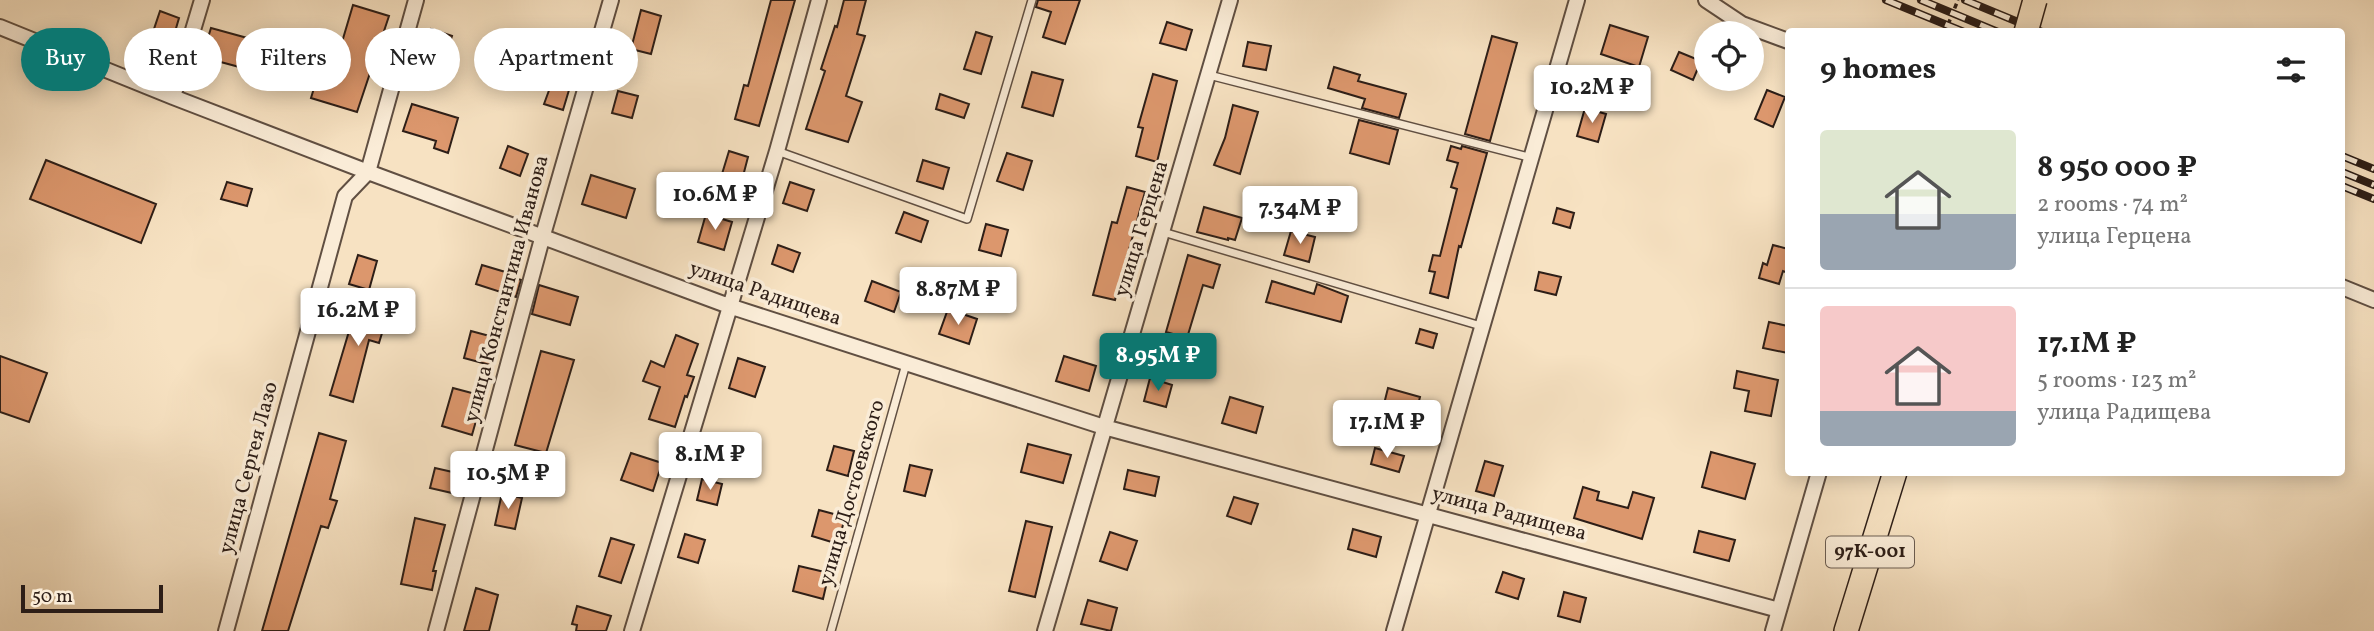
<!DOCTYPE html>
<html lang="en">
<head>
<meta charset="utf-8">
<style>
	:root { --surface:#fff; --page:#f6f6f6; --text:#222; --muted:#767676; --line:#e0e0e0; --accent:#0f766e }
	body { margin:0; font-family:Vollkorn,serif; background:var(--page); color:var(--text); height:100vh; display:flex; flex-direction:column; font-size:26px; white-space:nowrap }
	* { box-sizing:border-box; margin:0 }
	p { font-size:23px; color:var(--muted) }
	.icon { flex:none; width:38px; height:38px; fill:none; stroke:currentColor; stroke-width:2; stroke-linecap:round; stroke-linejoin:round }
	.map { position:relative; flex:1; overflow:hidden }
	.sheet { position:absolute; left:1785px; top:28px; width:560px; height:448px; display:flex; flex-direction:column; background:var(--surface); border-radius:7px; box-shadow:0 4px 18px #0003 }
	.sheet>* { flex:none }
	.banner { position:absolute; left:21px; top:28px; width:665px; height:63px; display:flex; gap:14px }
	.fabs { position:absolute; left:1694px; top:21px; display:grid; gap:14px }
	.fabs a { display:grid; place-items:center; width:70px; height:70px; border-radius:50%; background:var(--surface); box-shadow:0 4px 18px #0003; font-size:35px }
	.scale { position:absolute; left:21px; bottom:18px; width:142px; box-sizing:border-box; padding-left:7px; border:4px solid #2d1e17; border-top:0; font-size:19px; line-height:24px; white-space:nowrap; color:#2d1e17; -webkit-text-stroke:5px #faecd7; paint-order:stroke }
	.price { position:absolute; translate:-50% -60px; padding:0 16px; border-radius:7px; background:#fff; color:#222; font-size:23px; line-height:46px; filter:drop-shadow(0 2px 4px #0008) }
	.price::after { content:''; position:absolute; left:50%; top:42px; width:21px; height:16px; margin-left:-10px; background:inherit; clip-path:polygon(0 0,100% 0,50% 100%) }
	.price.selected { background:var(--accent); color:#fff }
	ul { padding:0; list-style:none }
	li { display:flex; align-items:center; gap:21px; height:175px; padding:0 35px }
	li+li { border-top:2px solid var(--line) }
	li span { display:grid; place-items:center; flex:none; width:196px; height:140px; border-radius:7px; color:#555 }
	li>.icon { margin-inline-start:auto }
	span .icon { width:84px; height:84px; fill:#fffc; stroke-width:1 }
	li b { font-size:30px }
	h2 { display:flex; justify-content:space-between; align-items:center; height:84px; padding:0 35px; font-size:30px }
	.tag { padding:0 24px; border-radius:32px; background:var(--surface); box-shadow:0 4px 18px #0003; font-size:24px; line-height:63px }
	.tag.selected { background:var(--accent); color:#fff }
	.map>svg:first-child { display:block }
	.building { fill:#dc976d; stroke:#2d1e17; stroke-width:2 }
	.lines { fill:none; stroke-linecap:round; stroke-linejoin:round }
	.lane-casing { stroke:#604f42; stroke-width:10 }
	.street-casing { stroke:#604f42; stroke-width:18 }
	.primary-casing { stroke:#2d1e17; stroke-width:26 }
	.path { stroke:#2d1e17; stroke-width:3.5; stroke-dasharray:5 3.5; stroke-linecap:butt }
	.lane { stroke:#faecd7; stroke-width:7 }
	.street { stroke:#faecd7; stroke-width:14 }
	.primary { stroke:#f7e2c2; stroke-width:23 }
	.rail-casing { stroke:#2d1e17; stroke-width:8 }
	.rail { stroke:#faecd7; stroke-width:5; stroke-dasharray:16; stroke-linecap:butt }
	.primary-bridge-casing { stroke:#2d1e17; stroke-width:26; stroke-linecap:butt }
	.primary-bridge { stroke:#f7e2c2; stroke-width:23 }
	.labels { text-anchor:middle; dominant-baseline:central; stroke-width:7; stroke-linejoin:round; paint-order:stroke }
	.shield { fill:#faecd7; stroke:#6a5c51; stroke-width:2 }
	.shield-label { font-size:19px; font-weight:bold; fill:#2d1e17 }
	.street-label { font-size:21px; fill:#2d1e17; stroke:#faecd7 }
</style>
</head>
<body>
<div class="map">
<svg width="2374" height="631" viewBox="0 0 2374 631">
	<rect width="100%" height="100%" fill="#f7e2c2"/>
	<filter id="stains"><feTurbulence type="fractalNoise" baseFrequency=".00286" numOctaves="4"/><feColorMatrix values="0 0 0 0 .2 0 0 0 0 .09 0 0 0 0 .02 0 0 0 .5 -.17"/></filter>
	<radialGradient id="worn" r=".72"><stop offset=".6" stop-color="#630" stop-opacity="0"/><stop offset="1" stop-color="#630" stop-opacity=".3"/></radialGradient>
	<!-- building -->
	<path class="building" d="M771 0H795L759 126 735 119 744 85 748 86Z
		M844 0H866L857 34 865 36 846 96 862 102 848 142 806 129 825 71 821 69 835 26 837 27Z
		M1038 0H1080L1065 44 1043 37 1051 12 1036 7Z
		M353 5 389 16 357 112 311 98 321 65 334 69Z
		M641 10 661 16 651 54 631 49Z
		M160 11 179 18 172 42 152 35Z
		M1167 22 1192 30 1186 50 1160 43Z
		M1610 25 1648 37 1639 67 1601 54Z
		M211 28 251 39 243 68 202 57Z
		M431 29 452 36 444 60 424 54Z
		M976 32 992 37 981 74 964 69Z
		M1492 36 1517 43 1490 141 1465 134Z
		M1248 42 1271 46 1266 70 1243 66Z
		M1679 52 1701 61 1693 80 1671 70Z
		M562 55 578 60 563 110 544 104Z
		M1334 67 1360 75 1358 81 1406 94 1399 118 1362 108 1365 99 1328 88Z
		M1032 72 1063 80 1053 116 1022 107Z
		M1153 74 1177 81 1157 162 1136 156 1143 128 1138 127Z
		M1767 90 1785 97 1773 127 1755 119Z
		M618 91 638 96 632 118 612 113Z
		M940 94 969 104 964 118 936 109Z
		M412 104 458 118 448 153 434 148 436 141 403 131Z
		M1233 105 1258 112 1240 174 1214 165 1225 138Z
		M1585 108 1606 114 1598 142 1577 136Z
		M1359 120 1398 130 1389 164 1350 153Z
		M508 146 528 154 520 176 500 168Z
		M1451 146 1461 149 1462 146 1487 153 1461 247 1459 246 1448 298 1430 293 1435 272 1429 271 1433 255 1440 256 1457 189 1451 187 1458 163 1447 160Z
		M729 151 748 157 742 180 722 174Z
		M1007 153 1032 161 1023 190 997 181Z
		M46 160 156 204 141 243 30 199Z
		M923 160 949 168 943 189 917 181Z
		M591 175 635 189 626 218 582 204Z
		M227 182 252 189 247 206 221 199Z
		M790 182 814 190 807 211 783 203Z
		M1127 187 1145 192 1115 300 1093 295 1112 222 1117 223Z
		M1204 207 1242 218 1235 240 1228 238V240L1197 232Z
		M1557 208 1574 213 1570 228 1553 223Z
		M904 212 928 221 921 242 896 233Z
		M706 214 732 222 724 250 698 242Z
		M986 224 1008 230 1001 256 979 250Z
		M1291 231 1315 237 1309 262 1284 255Z
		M778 245 800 253 793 272 772 264Z
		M1773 245 1788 249V273L1783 271 1779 284 1759 278 1763 263 1767 265Z
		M358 255 377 261 369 290 349 284Z
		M1188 255 1220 265 1213 288 1203 285 1187 338 1166 332Z
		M482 265 512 274V277L521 280 516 297 476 284Z
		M1539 272 1561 277 1556 295 1535 290Z
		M872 281 901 292 894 312 865 301Z
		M1272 281 1314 294 1317 284 1348 296 1341 322 1266 302Z
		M539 285 578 297 570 325 532 314Z
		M358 301 389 310 379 343 369 340 353 402 330 395Z
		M948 309 977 319 969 344 939 334Z
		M1769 322 1788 326V353L1763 348Z
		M1420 329 1437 334 1433 348 1416 343Z
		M471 331 497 338 490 365 464 358Z
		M676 335 698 344 687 375 694 377 687 397 685 396 675 427 649 419 660 387 643 381 651 361 664 367Z
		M541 351 574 360 546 453 515 445Z
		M0 356 47 373 29 422 0 412Z
		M1064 356 1096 366 1089 391 1056 381Z
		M738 358 765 367 755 397 729 388Z
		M1737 371 1778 380 1771 416 1745 411 1749 391 1734 388Z
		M1150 378 1172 385 1166 407 1144 401Z
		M453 388 483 396 472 435 442 426Z
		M1388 388 1420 397 1416 413 1384 404Z
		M1230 397 1263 407 1256 433 1222 423Z
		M319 433 346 441 330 499 337 501 328 528 321 526 288 631H262Z
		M1028 444 1071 455 1063 483 1021 472Z
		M834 446 854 451 848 476 827 470Z
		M1375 448 1404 456 1399 472 1371 464Z
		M1711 452 1755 464 1745 499 1702 487Z
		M631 453 662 463 653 491 621 480Z
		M1485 461 1503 466 1494 496 1476 491Z
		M910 465 932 470 925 496 904 491Z
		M435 468 457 473 452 493 430 488Z
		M1128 470 1159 477 1155 496 1124 489Z
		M702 479 722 484 717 505 697 500Z
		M1583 487 1599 492 1597 500 1628 508 1633 492 1654 498 1642 539 1574 518Z
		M502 493 522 498 515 529 495 525Z
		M1234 497 1258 504 1251 524 1227 516Z
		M819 510 845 517 838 544 812 536Z
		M415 518 445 525 433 571H436L432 590 401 584Z
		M1026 521 1052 527 1035 597 1009 591Z
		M1353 529 1381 537 1376 557 1348 549Z
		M1699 531 1735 540 1729 561 1694 552Z
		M1110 532 1137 541 1127 570 1100 561Z
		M685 534 705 540 698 563 678 557Z
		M611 538 634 545 621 583 599 576Z
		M799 566 829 573 823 599 793 591Z
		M1503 572 1524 579 1518 599 1496 592Z
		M476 588 498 595 489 631H464Z
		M1564 592 1586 598 1580 622 1558 616Z
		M1088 600 1117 608 1111 631 1081 624Z
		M577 606 611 616 606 631H576L577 625 572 624Z"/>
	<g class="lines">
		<defs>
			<path id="lane" d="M1209 75 1532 158
				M777 151 967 219 1032 0
				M1163 232 1481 326
				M831 631 906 364"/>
			<path id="street" d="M1706 0 1742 24 1788 41
				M0 27 173 97 368 172 729 306 1104 427 1779 610
				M173 97 202 0
				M2342 287 2374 300
				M226 631 345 196 368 172 416 0
				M436 631 543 235 611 0
				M632 631 777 151 819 0
				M1045 631 1230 0
				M1394 631 1577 0
				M1773 631 1819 472"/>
			<path id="primary" d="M1846 631 1895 472"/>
		</defs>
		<!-- lane casing -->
		<use href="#lane" class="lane-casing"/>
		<!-- street casing -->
		<use href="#street" class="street-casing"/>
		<!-- primary casing -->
		<use href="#primary" class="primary-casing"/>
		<!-- path -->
		<path class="path" d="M1945 32 1958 0"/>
		<!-- lane -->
		<use href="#lane" class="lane"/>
		<!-- street -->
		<use href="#street" class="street"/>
		<!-- primary -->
		<use href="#primary" class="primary"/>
		<defs>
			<path id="rail" d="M1886 0 1964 32
				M1921 0 1998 32
				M1965 0 2042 32
				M2342 156 2374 169
				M2342 172 2374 185
				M2342 186 2374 199"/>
		</defs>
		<!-- rail casing -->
		<use href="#rail" class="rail-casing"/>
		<!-- rail -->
		<use href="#rail" class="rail"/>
		<defs>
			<path id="primary-bridge" d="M2026 32 2035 0"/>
		</defs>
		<!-- primary-bridge casing -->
		<use href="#primary-bridge" class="primary-bridge-casing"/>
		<!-- primary-bridge -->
		<use href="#primary-bridge" class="primary-bridge"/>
	</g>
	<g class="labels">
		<!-- shield labels -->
		<rect class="shield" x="1826" y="536.5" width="88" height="31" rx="5"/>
		<g class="shield-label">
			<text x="1870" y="552">97К-001</text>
		</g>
		<!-- street labels -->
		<g class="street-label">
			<text transform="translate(1142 229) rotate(-73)">улица Герцена</text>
			<text transform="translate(507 289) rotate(-75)">улица Константина Иванова</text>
			<text transform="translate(765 294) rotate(19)">улица Радищева</text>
			<text transform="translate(249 468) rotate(-75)">улица Сергея Лазо</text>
			<text transform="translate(852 493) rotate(-74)">улица Достоевского</text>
			<text transform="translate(1509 514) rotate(15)">улица Радищева</text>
		</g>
	</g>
	<rect width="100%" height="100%" filter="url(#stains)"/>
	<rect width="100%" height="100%" fill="url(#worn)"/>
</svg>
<div class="fabs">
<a><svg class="icon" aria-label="locate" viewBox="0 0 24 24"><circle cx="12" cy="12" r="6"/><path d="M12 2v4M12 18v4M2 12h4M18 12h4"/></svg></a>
</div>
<div class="scale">50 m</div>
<b class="price" style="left:1592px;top:125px">10.2M ₽</b>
<b class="price" style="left:715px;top:232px">10.6M ₽</b>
<b class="price" style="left:1300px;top:246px">7.34M ₽</b>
<b class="price" style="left:958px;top:327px">8.87M ₽</b>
<b class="price" style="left:358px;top:348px">16.2M ₽</b>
<b class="price selected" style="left:1158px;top:393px">8.95M ₽</b>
<b class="price" style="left:1387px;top:460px">17.1M ₽</b>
<b class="price" style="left:710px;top:492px">8.1M ₽</b>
<b class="price" style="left:508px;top:511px">10.5M ₽</b>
<div class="banner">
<a class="tag selected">Buy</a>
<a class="tag">Rent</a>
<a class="tag">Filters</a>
<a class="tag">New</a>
<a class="tag">Apartment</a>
</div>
<section class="sheet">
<h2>9 homes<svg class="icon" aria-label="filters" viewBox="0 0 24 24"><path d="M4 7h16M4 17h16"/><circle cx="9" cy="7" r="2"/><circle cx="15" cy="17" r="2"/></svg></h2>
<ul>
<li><span style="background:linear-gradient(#dfe7d0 60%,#9aa5b1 0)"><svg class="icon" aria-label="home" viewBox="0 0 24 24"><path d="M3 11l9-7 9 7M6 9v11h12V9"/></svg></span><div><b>8 950 000 ₽</b><p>2 rooms · 74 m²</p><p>улица Герцена</p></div></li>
<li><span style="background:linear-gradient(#f6c9c9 75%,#9aa5b1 0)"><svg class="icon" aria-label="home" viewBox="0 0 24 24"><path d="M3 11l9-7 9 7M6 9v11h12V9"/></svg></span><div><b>17.1M ₽</b><p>5 rooms · 123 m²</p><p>улица Радищева</p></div></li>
</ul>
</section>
</div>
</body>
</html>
